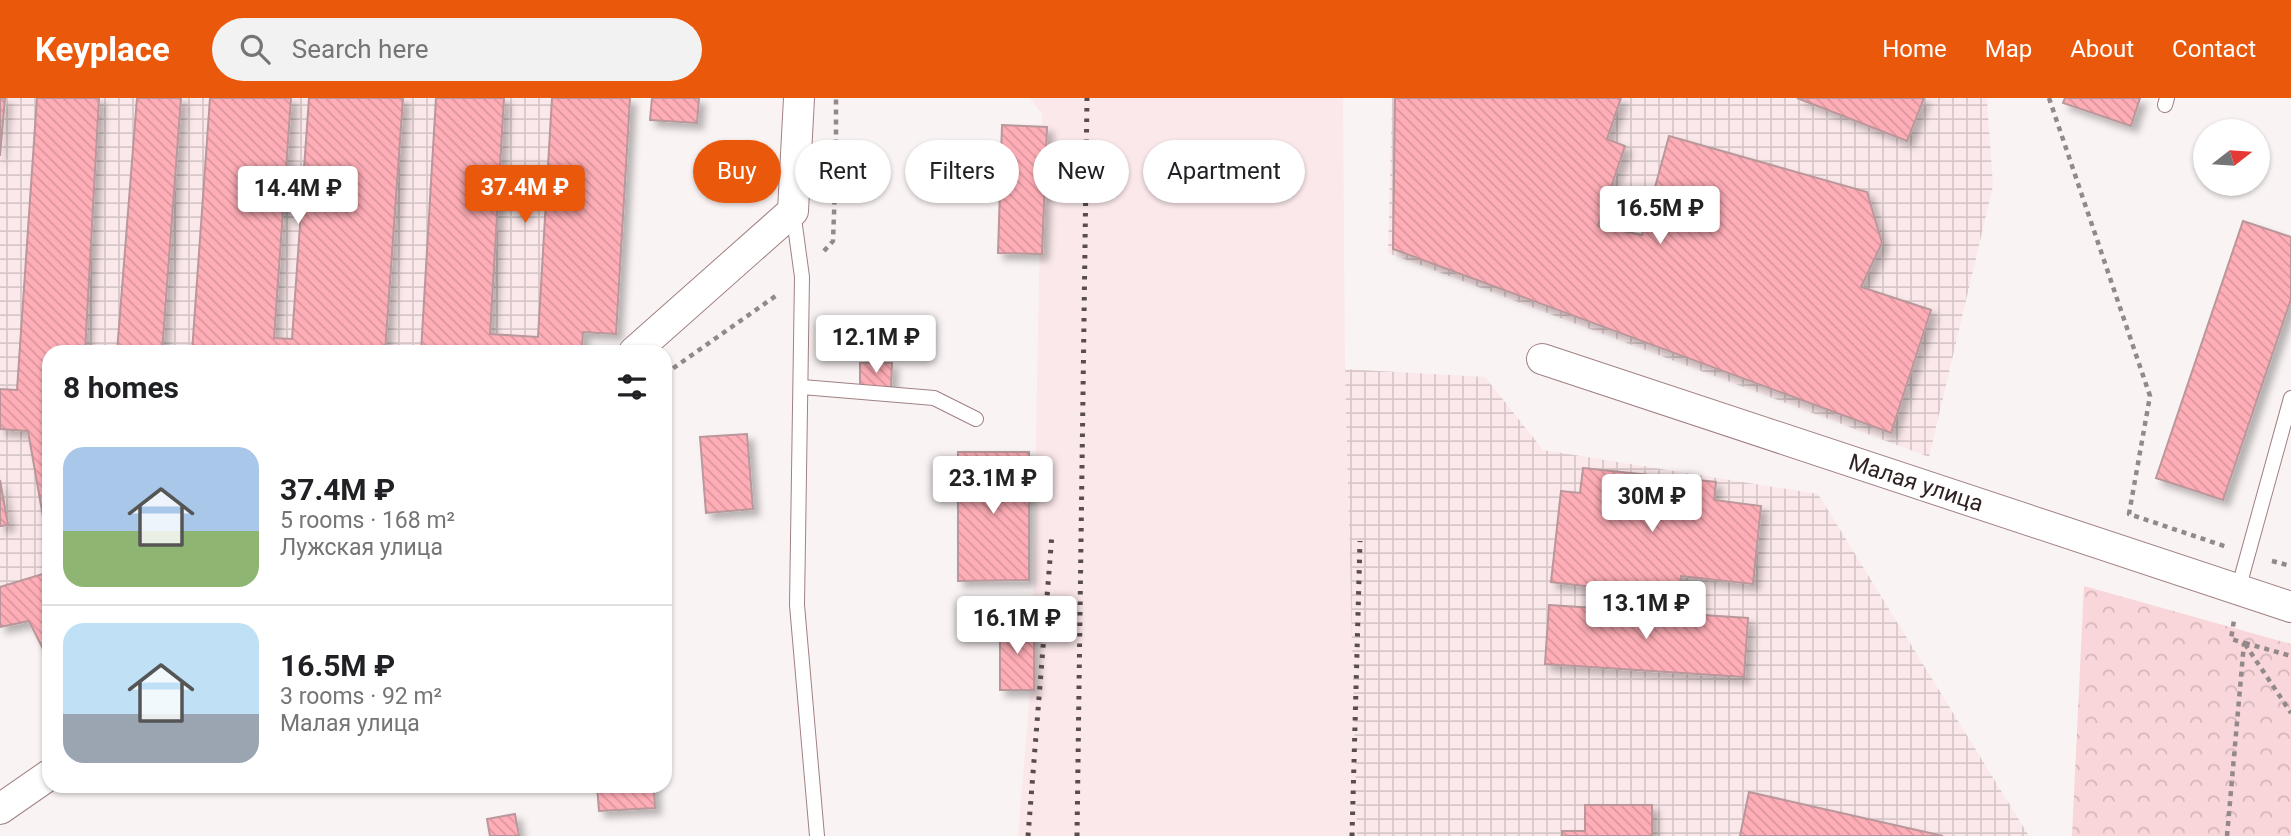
<!DOCTYPE html>
<html lang="en">
<head>
<meta charset="utf-8">
<style>
	:root { --surface:#fff; --page:#f2f2f2; --text:#202124; --muted:#757577; --line:#e0e0e0; --accent:#ea580c }
	body { margin:0; font-family:Roboto,sans-serif; background:var(--page); color:var(--text); height:100vh; display:flex; flex-direction:column; font-size:26px; white-space:nowrap }
	* { box-sizing:border-box; margin:0 }
	p { font-size:23px; color:var(--muted) }
	.icon { flex:none; width:38px; height:38px; fill:none; stroke:currentColor; stroke-width:2; stroke-linecap:round; stroke-linejoin:round }
	.map { position:relative; flex:1; overflow:hidden }
	.side { position:absolute; left:42px; top:247px; width:630px; height:448px; display:flex; flex-direction:column; background:var(--surface); border-radius:21px; box-shadow:0 2px 5px #0004 }
	.side>* { flex:none }
	.banner { position:absolute; left:693px; top:42px; width:665px; height:63px; display:flex; gap:14px }
	.needle { width:46px; rotate:73deg }
	.buttons { position:absolute; left:2193px; top:21px; display:grid; gap:14px }
	.buttons a { display:grid; place-items:center; width:77px; height:77px; border-radius:50%; background:var(--surface); box-shadow:0 2px 5px #0004; font-size:35px }
	.price { position:absolute; translate:-50% -60px; padding:0 16px; border-radius:7px; background:#fff; color:#222; font-size:23px; line-height:46px; filter:drop-shadow(0 2px 4px #0008) }
	.price::after { content:''; position:absolute; left:50%; top:42px; width:21px; height:16px; margin-left:-10px; background:inherit; clip-path:polygon(0 0,100% 0,50% 100%) }
	.price.selected { background:var(--accent); color:#fff }
	ul { padding:0; list-style:none }
	li { display:flex; align-items:center; gap:21px; height:175px; padding:0 21px }
	li+li { border-top:2px solid var(--line) }
	li span { display:grid; place-items:center; flex:none; width:196px; height:140px; border-radius:21px; color:#555 }
	li>.icon { margin-inline-start:auto }
	span .icon { width:84px; height:84px; fill:#fffc; stroke-width:1 }
	li b { font-size:30px }
	h2 { display:flex; justify-content:space-between; align-items:center; height:84px; padding:0 21px; font-size:30px }
	.chip { padding:0 24px; border-radius:32px; background:var(--surface); box-shadow:0 2px 5px #0004; font-size:24px; line-height:63px }
	.chip.selected { background:var(--accent); color:#fff }
	header { display:flex; align-items:center; gap:42px; box-sizing:border-box; height:98px; padding:0 35px; background:var(--accent); color:#fff }
	header strong { font-size:33px }
	nav { display:flex; gap:38px; margin-inline-start:auto; font-size:24px }
	.search { width:490px; height:63px; background:var(--page); display:flex; align-items:center; gap:18px; box-sizing:border-box; padding:0 24px; border-radius:38px; color:var(--muted); font-size:26px }
	.map>svg:first-child { display:block }
	.built { fill:#fbe8ea }
	.industrial { fill:url(#industrial-grid) }
	.park { fill:url(#park-crowns) }
	.building { fill:url(#building-back-hatch); stroke:#b9979a; stroke-width:2; filter:url(#shadow) }
	.lines { fill:none; stroke-linecap:round; stroke-linejoin:round }
	.lane-casing { stroke:#a18083; stroke-width:16 }
	.street-casing { stroke:#a18083; stroke-width:32 }
	.path { stroke:#93898a; stroke-width:4.5; stroke-dasharray:5 5; stroke-linecap:butt }
	.lane { stroke:#fff; stroke-width:14 }
	.street { stroke:#fff; stroke-width:30 }
	.rail { stroke:#584d4d; stroke-width:5; stroke-dasharray:3.5 7; stroke-linecap:butt }
	.labels { text-anchor:middle; dominant-baseline:central; stroke-width:5; stroke-linejoin:round; paint-order:stroke }
	.street-label { font-size:23px; fill:#2f2223; stroke:#fff }
</style>
</head>
<body>
<header>
<strong>Keyplace</strong>
<div class="search"><svg class="icon" aria-label="search" viewBox="0 0 24 24"><circle cx="10" cy="10" r="6"/><path d="M15 15l6 6"/></svg>Search here</div>
<nav><a>Home</a><a>Map</a><a>About</a><a>Contact</a></nav>
</header>
<div class="map">
<svg width="2291" height="738" viewBox="0 0 2291 738">
	<defs>
		<pattern id="industrial-grid" width="8" height="8" patternUnits="userSpaceOnUse" patternTransform="scale(1.75)"><rect width="8" height="8" fill="#fbe8ea"/><path d="M0 4h8M4 0v8" fill="none" stroke="#d7c7c8"/></pattern>
		<pattern id="park-crowns" width="20" height="18" patternUnits="userSpaceOnUse" patternTransform="scale(1.75)"><rect width="20" height="18" fill="#f8d6d9"/><path d="M2 6a3 3 0 1 1 6 0M12 15a3 3 0 1 1 6 0" fill="none" stroke="#d5b7ba"/></pattern>
		<pattern id="building-back-hatch" width="6" height="6" patternUnits="userSpaceOnUse" patternTransform="scale(1.75)"><rect width="6" height="6" fill="#ffaeb7"/><path d="M-1 5l2 2M0 0l6 6M5-1l2 2" fill="none" stroke="#db959d"/></pattern>
		<filter id="shadow"><feDropShadow dx="6" dy="6" stdDeviation="3.5" flood-color="#0004"/></filter>
	</defs>
	<rect width="100%" height="100%" fill="#faf3f3"/>
	<!-- built -->
	<path class="built" d="M1030 0H1343L1345 271 1357 738H1018L1029 606 1033 505 1042 16Z"/>
	<!-- industrial -->
	<path class="industrial" d="M0 0H630L616 236 583 234 582 249 560 248 559 254H49V563L29 523 0 529Z
		M1392 0H1987L1993 88 1929 359 1388 155Z
		M1345 271 1485 279 1543 352 1818 396 2029 738H1357Z"/>
	<!-- park -->
	<path class="park" d="M2084 488 2291 546V738H2072Z"/>
	<!-- building -->
	<path class="building" d="M0 0H5L0 58Z
		M37 0H99L85 254H49V453L28 333 0 331V291L17 292Z
		M137 0H181L162 254H117Z
		M210 0H291L274 240 292 241 309 0H403L385 254H192Z
		M436 0H504L490 236 538 239 552 0H630L616 236 583 234 582 249 559 248V254H421Z
		M652 0H699L697 25 650 22Z
		M1395 0H1621L1607 41 1625 48 1598 128 1642 137 1669 38 1867 94 1882 145 1861 189 1931 212 1891 335 1393 151Z
		M1797 0H1924L1907 43Z
		M2065 0H2140L2131 28 2063 5Z
		M1002 27 1047 29 1042 156 998 155Z
		M2243 123 2291 139V201L2223 402 2156 380Z
		M860 265H892L891 289H860Z
		M747 336 753 411 706 415 700 339Z
		M958 354H1029V482L958 483Z
		M1583 370 1716 384 1714 402 1761 408 1753 486 1681 478 1679 499 1551 484 1561 393 1580 395Z
		M0 382 8 427 0 428Z
		M49 474V563L29 523 0 529V489Z
		M1549 507 1748 520 1744 579 1545 566Z
		M1000 524H1034V592H1000Z
		M597 688H654L655 710 599 713Z
		M1749 694 1943 738H1740Z
		M1585 707H1652V738H1562V733H1585Z
		M515 716 519 738H490L487 721Z"/>
	<g class="lines">
		<defs>
			<path id="lane" d="M2165 7 2167 0
				M793 113 802 179 797 507 817 738
				M802 289 934 300 976 321
				M2238 492 2291 300"/>
			<path id="street" d="M634 254 793 113 799 0
				M1542 261 2291 509
				M0 711 49 677"/>
		</defs>
		<!-- lane casing -->
		<use href="#lane" class="lane-casing"/>
		<!-- street casing -->
		<use href="#street" class="street-casing"/>
		<!-- path -->
		<path class="path" d="M2049 0 2150 298 2129 416 2227 449
			M824 153 833 143 836 62V0
			M665 276 777 197
			M2272 463 2291 468
			M2245 545 2291 558
			M2245 546 2291 615
			M2227 738 2244 545 2231 541 2234 522"/>
		<!-- lane -->
		<use href="#lane" class="lane"/>
		<!-- street -->
		<use href="#street" class="street"/>
		<!-- rail -->
		<path class="rail" d="M1028 738 1052 436
			M1077 738 1087 0
			M1352 738 1360 443"/>
	</g>
	<g class="labels">
		<!-- street labels -->
		<g class="street-label">
			<text transform="translate(1916 385) rotate(18)">Малая улица</text>
		</g>
	</g>
</svg>
<div class="buttons">
<a><svg class="needle" viewBox="-14 -14 28 28"><path d="M0-13l5 13h-10z" fill="#e53935"/><path d="M0 13l5-13h-10z" fill="#757577"/></svg></a>
</div>
<b class="price selected" style="left:525px;top:127px">37.4M ₽</b>
<b class="price" style="left:298px;top:128px">14.4M ₽</b>
<b class="price" style="left:1660px;top:148px">16.5M ₽</b>
<b class="price" style="left:876px;top:277px">12.1M ₽</b>
<b class="price" style="left:993px;top:418px">23.1M ₽</b>
<b class="price" style="left:1652px;top:436px">30M ₽</b>
<b class="price" style="left:1646px;top:543px">13.1M ₽</b>
<b class="price" style="left:1017px;top:558px">16.1M ₽</b>
<div class="banner">
<a class="chip selected">Buy</a>
<a class="chip">Rent</a>
<a class="chip">Filters</a>
<a class="chip">New</a>
<a class="chip">Apartment</a>
</div>
<section class="side">
<h2>8 homes<svg class="icon" aria-label="filters" viewBox="0 0 24 24"><path d="M4 7h16M4 17h16"/><circle cx="9" cy="7" r="2"/><circle cx="15" cy="17" r="2"/></svg></h2>
<ul>
<li><span style="background:linear-gradient(#a9c7e8 60%,#8fb573 0)"><svg class="icon" aria-label="home" viewBox="0 0 24 24"><path d="M3 11l9-7 9 7M6 9v11h12V9"/></svg></span><div><b>37.4M ₽</b><p>5 rooms · 168 m²</p><p>Лужская улица</p></div></li>
<li><span style="background:linear-gradient(#bfe0f5 65%,#9aa5b1 0)"><svg class="icon" aria-label="home" viewBox="0 0 24 24"><path d="M3 11l9-7 9 7M6 9v11h12V9"/></svg></span><div><b>16.5M ₽</b><p>3 rooms · 92 m²</p><p>Малая улица</p></div></li>
</ul>
</section>
</div>
</body>
</html>
